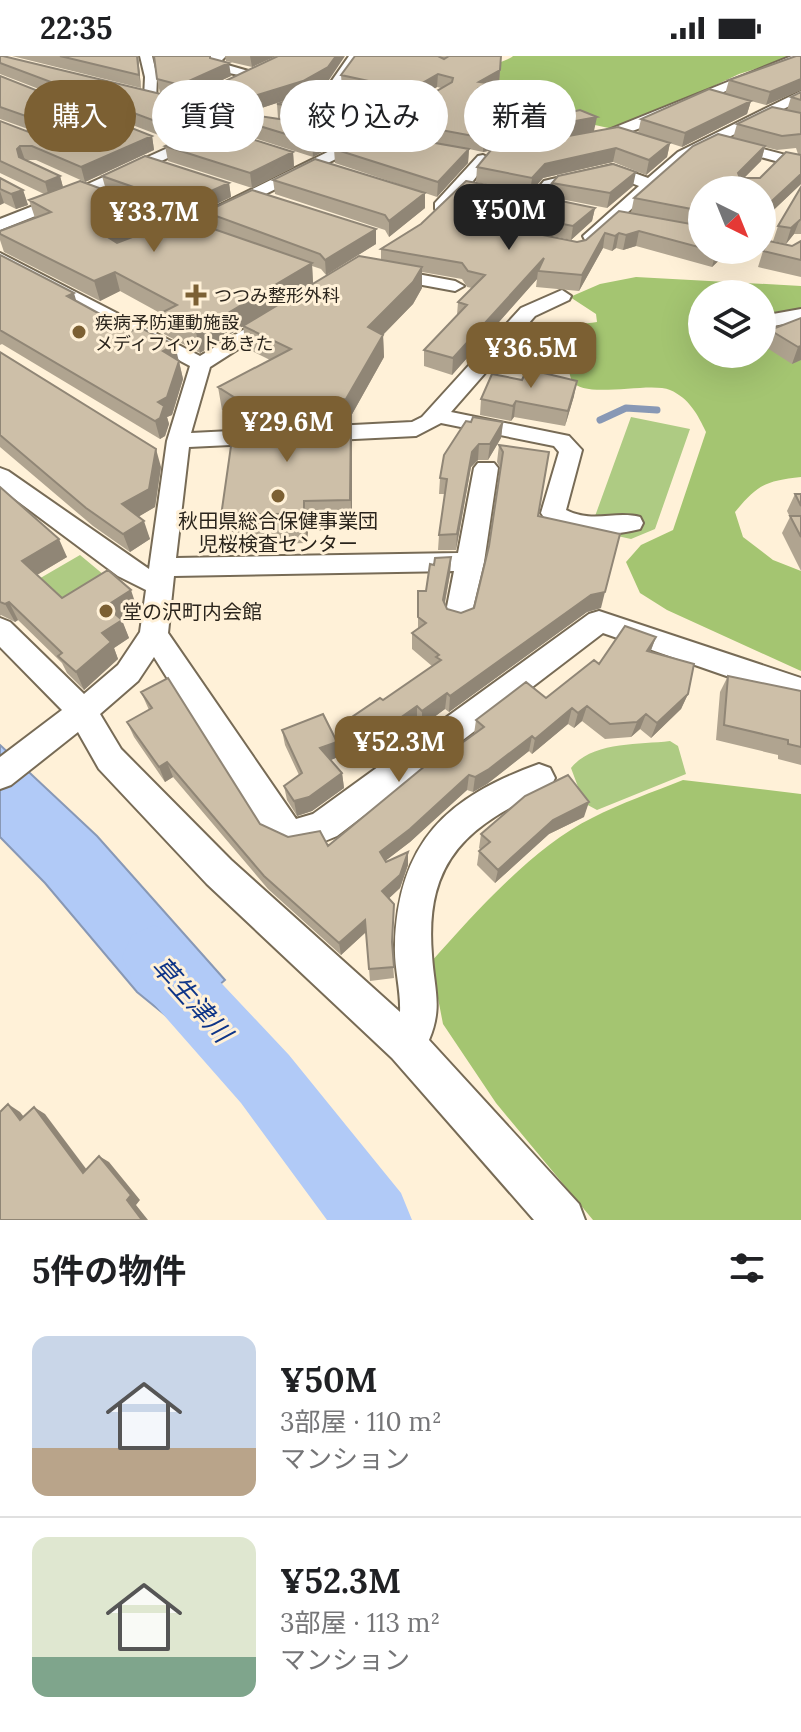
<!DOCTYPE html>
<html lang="ja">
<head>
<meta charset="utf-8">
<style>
	:root { --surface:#fff; --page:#f2f2f2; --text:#202124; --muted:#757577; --line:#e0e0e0; --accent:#7c6033 }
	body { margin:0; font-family:Lora,"Noto Sans JP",serif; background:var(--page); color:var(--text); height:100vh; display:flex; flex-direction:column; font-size:30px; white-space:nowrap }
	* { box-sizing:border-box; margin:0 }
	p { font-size:26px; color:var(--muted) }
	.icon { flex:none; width:44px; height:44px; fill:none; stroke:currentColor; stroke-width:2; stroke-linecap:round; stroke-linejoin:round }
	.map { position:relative; height:1164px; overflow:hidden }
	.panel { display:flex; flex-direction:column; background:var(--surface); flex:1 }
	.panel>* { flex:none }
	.hud { position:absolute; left:24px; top:24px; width:754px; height:72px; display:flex; gap:16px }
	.needle { width:52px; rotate:137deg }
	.buttons { position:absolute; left:688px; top:120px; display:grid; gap:16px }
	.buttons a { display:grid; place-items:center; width:88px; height:88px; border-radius:50%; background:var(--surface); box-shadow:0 8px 32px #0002; font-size:40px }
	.price { position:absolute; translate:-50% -68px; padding:0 18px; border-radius:16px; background:var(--accent); color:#fff; font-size:26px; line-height:52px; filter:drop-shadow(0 2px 4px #0008) }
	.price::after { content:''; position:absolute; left:50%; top:48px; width:24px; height:18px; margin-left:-12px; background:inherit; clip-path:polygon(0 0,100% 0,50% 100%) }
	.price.on { background:#222; color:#fff }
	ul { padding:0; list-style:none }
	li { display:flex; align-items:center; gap:24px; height:200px; padding:0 32px }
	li+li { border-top:2px solid var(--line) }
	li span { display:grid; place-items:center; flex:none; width:224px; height:160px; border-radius:16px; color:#555 }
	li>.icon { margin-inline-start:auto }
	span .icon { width:96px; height:96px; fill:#fffc; stroke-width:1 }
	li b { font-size:34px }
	h2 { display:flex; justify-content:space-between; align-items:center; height:96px; padding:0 32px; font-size:34px }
	.pill { padding:0 28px; border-radius:36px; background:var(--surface); box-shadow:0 8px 32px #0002; font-size:28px; line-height:72px }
	.pill.on { background:var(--accent); color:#fff }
	.status { display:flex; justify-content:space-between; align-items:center; height:56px; padding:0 40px; background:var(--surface); direction:ltr }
	.status svg { height:22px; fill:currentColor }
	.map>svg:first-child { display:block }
	.green { fill:#aecb83 }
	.forest { fill:#a4c571; fill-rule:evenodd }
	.water { fill:#b1caf7; stroke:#8898b5; stroke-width:2 }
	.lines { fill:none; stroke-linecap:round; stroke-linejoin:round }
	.stream { stroke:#8898b5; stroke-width:7 }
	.river { fill:#b1caf7; fill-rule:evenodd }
	.street-casing { stroke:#776b56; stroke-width:4 }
	.street { fill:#fff; fill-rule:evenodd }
	.wall { fill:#b0a490; fill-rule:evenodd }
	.shaded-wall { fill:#908676 }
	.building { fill:#cdbfa8; stroke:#908676; stroke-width:2 }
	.poi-dot { fill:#7c6033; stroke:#fff1d8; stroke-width:3 }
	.labels { text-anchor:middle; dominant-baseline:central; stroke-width:6; stroke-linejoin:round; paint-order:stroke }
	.far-poi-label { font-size:18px; fill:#2a241c; stroke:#fff1d8; text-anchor:start }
	.poi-label { font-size:20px; fill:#2a241c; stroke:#fff1d8 }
	.near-water-label { font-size:26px; font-style:italic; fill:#0e3588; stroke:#fff1d8 }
</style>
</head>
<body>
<div class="status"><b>22:35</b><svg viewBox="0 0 49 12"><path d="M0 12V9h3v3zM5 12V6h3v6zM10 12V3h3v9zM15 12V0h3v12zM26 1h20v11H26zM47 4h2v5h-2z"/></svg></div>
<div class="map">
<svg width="801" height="1164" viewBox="0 0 801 1164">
	<rect width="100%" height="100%" fill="#fff1d8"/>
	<!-- green -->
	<path class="green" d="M631 361 690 373 655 473 631 483 590 474Z
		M80 499 116 529 72 557 37 524Z
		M670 685 678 690 686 718 597 754 584 747 571 712C593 685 638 689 670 685Z"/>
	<!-- forest -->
	<path class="forest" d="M513 0H797L739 18 634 68 613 73 577 65 501 72 453 22C466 17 507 6 513 0Z
		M636 221 801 230V421C766 425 758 428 735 456L743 481 773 504 801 515V615L667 554 640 537 626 506 641 489 673 474 706 376C698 359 689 342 670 334 650 325 584 344 572 325 570 321 570 317 568 314L521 313 497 297C526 248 554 274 597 266L596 258 570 241 600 228ZM702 238H762V298H702Z
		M683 724 801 738V1164H593L496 1047 443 968 431 906C474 858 534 790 592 762 621 747 653 736 683 724Z"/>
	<!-- water -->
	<path class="water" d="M0 689 97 780 225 924 175 967 137 936 45 827 0 781Z"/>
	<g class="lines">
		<!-- stream -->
		<path class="stream" d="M600 364 626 352 657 354"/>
		<!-- river -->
		<path class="river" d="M154 869 176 879 289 999 401 1137 412 1164H327L241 1047 132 923 122 901 132 879Z"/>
		<defs>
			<path id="street" d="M140 0H152L157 21 156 45 144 42 145 21Z
				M210 0H226L222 4 224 8 259 18 253 22 215 14Z
				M349 0H361C347 22 326 53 295 50V44L331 26Z
				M792 0H801V5C730 28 666 69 593 87L586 83Z
				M801 35V44L688 102 597 184H585L583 180 639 130 611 119 554 131 519 176 545 181 547 185 545 189 508 184 500 179 544 125 612 109 648 122 678 96Z
				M355 38 417 52 419 55 412 59 350 45 348 42Z
				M183 46 315 73 394 82 401 86 394 90 368 87 165 188 159 187 157 183 159 179 350 85 315 81 178 53V47Z
				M201 77 208 81 206 84 91 138 0 174V163L79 132Z
				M729 84 801 103V112L724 91 722 88Z
				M483 99 490 103 466 134 447 153H435V147L478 100Z
				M0 197 200 300 268 259H282L285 263 210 311 191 377 269 373 277 375 280 380 277 385 269 387 189 391 176 502 458 497 474 412 478 407H494L498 412 484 506 469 568 459 571 449 568 445 561 454 515 174 520 168 577 296 763 313 758 589 558 599 555 801 622V646L603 577 337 780C311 791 289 800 266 779L154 601 138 625 100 658 121 693 231 804 400 956C401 934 394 912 395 889 398 786 447 741 539 708L550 712 555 722 550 732C470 768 424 802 432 899 434 933 443 951 429 984L579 1148 585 1164H534L392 1002 207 828 99 713 78 676 11 729 0 733V701L62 654 0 591V562L10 566 84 638 118 609 140 576 146 534 118 520 0 432V412L8 415 149 513 167 385 190 310 0 209Z
				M385 212 455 225 464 230 455 235 379 221 376 217 379 213Z
				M562 234 571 240 569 244 535 260 451 356 569 380 582 394 566 454C594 468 615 454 640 461L643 467 640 473C613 480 558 484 541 457L559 396 554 390 441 367 416 380 314 385 306 383 303 378 306 373 314 371 412 366 422 361 521 252Z
				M801 253V265L762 272V260Z"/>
		</defs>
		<!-- street casing -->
		<use href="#street" class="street-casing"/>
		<!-- street -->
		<use href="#street" class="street"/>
	</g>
	<!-- wall -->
	<path class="wall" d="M0 0 221 66 210 70 293 96 294 111 252 132 168 105 165 90 208 71 174 85 0 18Z
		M12 0H138L141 32Z
		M225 0H276L252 11 226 5Z
		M355 0H501L499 27 487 34 517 62 527 66 594 75 500 93 670 87 667 101 646 119 613 106 543 122 530 137 476 126 477 111 491 94 483 96 469 93 468 107 437 141 425 137V152L389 181 385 174 275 138 273 124 413 133 335 107 334 93 442 88 387 78V64L441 32 437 31 410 48 392 44V57L362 74 278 62 277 48 342 32 341 19Z
		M801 0V34L766 49 751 45 747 58 682 91 638 77 641 63 725 38 729 24Z
		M210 2 231 20 183 42 160 37 157 23Z
		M0 20 152 80 154 94 85 126 36 104H25L60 120 63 131 106 134 102 120 229 127 231 141 185 163 117 139 162 170 208 171 205 156 376 188 326 219 321 213 312 210 313 227 381 204V193L520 135 519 150 503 171 577 186 586 184 631 157 634 142 733 82 737 68 787 54 791 41 801 36V128L762 165V134H702V194H730L712 211 636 190 623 194 616 192 612 195 603 192 579 235 536 231 537 223 452 319 424 310V294L457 259 458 246 472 232 467 231 462 223 422 216V232L413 248 383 279 384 301 351 360 352 386V473L308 475 307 487 228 489 221 460 235 362 222 354 218 331 270 304 246 292 243 270 200 297 164 278 159 258 160 257 120 235 100 245 4 196 0 184V175L35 162 29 144 44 138 0 117V65L39 80 42 78 0 63ZM765 91 777 94 796 92 798 98 760 122H744L761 105Z
		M329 24 304 38 246 57 206 48 204 35Z
		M233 62 341 86 313 101 235 76Z
		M0 122 23 134 28 149 16 153 4 147 0 149Z
		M552 127 633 130 607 152 550 141Z
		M801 131V178H794L786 188 773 185 778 170Z
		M595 152 592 165 571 184 524 174 526 161Z
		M801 185V221L758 211 763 195 792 190Z
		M0 199 76 245 179 305 183 323 172 359 167 361 169 368 165 380 160 383 2 288 0 289Z
		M801 262V304L792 308 764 290 770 274Z
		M0 296 161 411 155 451 139 460 150 483 130 496 93 470 0 391Z
		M574 340 565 370 514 361 511 365 480 359 481 343Z
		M503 366 501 382 488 404H478L471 411 456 494H438L439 479 445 438H439L440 422Z
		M499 389 538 460 601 552 587 556 449 656 445 653 422 670 417 666 370 699 350 678 349 663 383 644 432 610 412 593V577L418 573V535H426L434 509 451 501 450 518 445 547 447 553 461 557 474 552 489 490 500 412 497 406Z
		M0 431 67 501 37 519 62 542 137 552 121 563 129 582 114 592 118 603 84 634 67 617 62 607 18 564 15 566 1 559 0 560Z
		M795 438H801V515L782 477 790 461 787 455Z
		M656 581 650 596 688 638 681 653 651 682 640 673 631 681 605 683 582 665 574 672 568 668 532 698 529 695 487 728 473 736 467 734 410 786 385 805 386 806 408 796V809L400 832 389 842 394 848 392 892 394 922 370 925 366 876 341 899 268 833 173 721 165 726 134 681 127 666 149 654 141 636 260 768 288 781 328 790 434 707 474 678 476 664 546 642 599 608Z
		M728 620 801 635V709L778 703V699L716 684 720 636Z
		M282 674 337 686 338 701 330 704 342 717 344 732 312 755 297 760 287 744 284 730 299 719 285 689Z
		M584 761 549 778 495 827 477 809 479 795 481 794 479 792 481 778Z"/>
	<!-- shaded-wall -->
	<path class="shaded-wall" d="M137 0H138L141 32 139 19Z
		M250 0H276L252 11Z
		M336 0H345L329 24 304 38 246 57 244 43Z
		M229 7 231 20 183 42 180 29Z
		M500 14 499 27 487 34 478 46 479 26Z
		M438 18 437 31 410 48V34Z
		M801 23V34L766 49 770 36Z
		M392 44V57L362 74V60Z
		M751 45 747 58 682 91 685 77Z
		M219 52 221 66 174 85 171 71Z
		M597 61 594 75 483 96 484 82Z
		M340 72 341 86 313 101 312 86Z
		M152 80 154 94 85 126 81 111Z
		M670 87 667 101 646 119 649 104Z
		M20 90 25 104 19 101 17 93Z
		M765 90 761 105 734 132 738 117Z
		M616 92 613 106 543 122 530 137 532 122 545 108Z
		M469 93 468 107 437 141 438 126Z
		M293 96 294 111 252 132 250 117Z
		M636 116 633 130 607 152 610 137Z
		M801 118V128L762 165V154Z
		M60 120 64 135 49 141 45 126Z
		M229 127 231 141 185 163 182 148Z
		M23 134 28 149 16 153 11 138Z
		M0 135 4 147 0 149Z
		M520 135 519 150 498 177 499 162Z
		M425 137V152L389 181V165Z
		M595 152 592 165 571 184 573 170Z
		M159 154 163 173 115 193 106 180 110 174Z
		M800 163 794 178 786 188 791 172Z
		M376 173V188L326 219 325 204Z
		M639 175 636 190 623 194 626 179Z
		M605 177 603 192 579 235 582 219Z
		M619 177 616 192 612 195 615 180Z
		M718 194H730L712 211 716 196Z
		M544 202 538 215 537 223 452 319 453 302Z
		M312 207 313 227 200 297 196 276Z
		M422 211V232L413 248 369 293 368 271Z
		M115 216 120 235 100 245 94 225Z
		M74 237 79 254 67 240Z
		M383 279 384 301 351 360 352 386V473L346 343Z
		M175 289 183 323 172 359 167 361 169 368 165 380 160 383 155 365 163 295Z
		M801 290V304L792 308 798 291Z
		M577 325 574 340 565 370 568 355Z
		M516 345 514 361 511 365 513 350Z
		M503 366 501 382 488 404 490 388Z
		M479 388 478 404 471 411 456 494 457 478 472 396Z
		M156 393 161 411 155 451 128 467 122 448Z
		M304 445 308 475 307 487 304 457Z
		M144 465 150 483 130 496 123 478Z
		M59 483 67 501 30 523 22 505Z
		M451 501 450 518 442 560 443 544Z
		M131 534 137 552 114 568 106 550Z
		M605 536 601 552 587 556 449 656 450 640 591 539Z
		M9 546 18 564 15 566 5 548Z
		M122 564 129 582 114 592 118 603 84 634 76 616 102 577Z
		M656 581 650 597 647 595Z
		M447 637 445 653 422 670V655Z
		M688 638 681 653 651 682 657 667Z
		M417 650V666L370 699 369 684Z
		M587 650 582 665 574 672 578 657Z
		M572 652 568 668 532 698 535 683Z
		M646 658 640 673 631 681 637 666Z
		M532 680 529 695 487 728 473 736 475 721Z
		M337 686 338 701 322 708 320 692Z
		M167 706 173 721 165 726 159 711Z
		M342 717 344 732 312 755 297 760 294 745Z
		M469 719 467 734 410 786 380 809V796Z
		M589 746 584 761 549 778 495 827 498 814 553 764Z
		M408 796V809L400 832 383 848 382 835Z
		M365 864 366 876 341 899 339 887Z
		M8 1048 20 1056 32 1071 20 1064Z
		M34 1051 45 1058 93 1122 83 1117Z
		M99 1100 109 1106 140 1144 136 1149 148 1164H142L127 1144Z"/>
	<!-- building -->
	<path class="building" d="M0 0H3L219 52 171 71 0 7Z
		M60 0H137L139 19Z
		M154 0H210V2L229 7 180 29 157 23Z
		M278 0H336L328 11 303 25 244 43 204 35Z
		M355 0H438L444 3 449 0H501L500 14 479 26 487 27 479 32 486 34 517 62 527 66 580 54 597 61 484 82 387 64 452 26 453 22 438 18 410 34 341 19Z
		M796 0H801V23L770 36 729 24Z
		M0 20 152 80 81 111 32 90H20L17 93 19 101 60 120 45 126 0 105V65L39 80 50 74 46 67 0 51Z
		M328 29 392 44 362 60 277 48 315 36Z
		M709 33 751 45 685 77 641 63Z
		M801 36V44L791 41Z
		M772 51 801 57V78L782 80 737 68Z
		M246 58 340 72 312 86 233 62Z
		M210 70 293 96 250 117 165 90Z
		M618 71 670 87 649 104 616 92 545 108 532 122 477 111 491 94Z
		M367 75 469 93 438 126 334 93Z
		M718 78 765 90 738 117 740 122H760L786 96 801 99V118L762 154V134H702V155L634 142 693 90Z
		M145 100 229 127 182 148 102 120Z
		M315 103 425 137 389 165 385 159 273 124Z
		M613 108 636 116 610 137 552 127 558 120Z
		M0 122 23 134 11 138 0 133Z
		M80 125 159 154 110 174 106 180 117 187 182 162 312 207 196 276 159 258 177 249 115 216 94 225 0 178V175L51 156 29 144Z
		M466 125 520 135 499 162 503 171 577 186 586 184 619 155 702 170V192L639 175 626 179 619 177 615 180 605 177 582 219 538 215 544 202 453 302 424 294 467 249 458 246 485 219 468 215 462 207 381 193 421 168Z
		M801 131V163L791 172 778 170Z
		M252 134 376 173 325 204 320 198 205 156Z
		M542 141 595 152 573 170 526 161Z
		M769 185 792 190 801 185V204L763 195Z
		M0 199 74 237 67 240 131 275 139 271 175 289 163 295 179 305 167 341 158 346 164 350 160 362 155 365 0 274Z
		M359 200 422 211 413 226 368 271 383 279 346 343 239 349 240 345 218 331 291 293 243 270Z
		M801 262V290L798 291 770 274Z
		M0 296 156 393 149 433 122 448 144 465 123 478 86 452 0 379Z
		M527 313 577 325 568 355 516 345 513 350 481 343 492 318 522 324Z
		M351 357 350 444 304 445V457L221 460 235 362Z
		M473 361 503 366 490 388H479L472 396 457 478 439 479 447 423 440 422 444 399 466 365 471 366Z
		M499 389 549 396 538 460 620 478 605 536 591 539 450 640 447 637 422 655 417 650 369 684 349 663 380 642 383 644 441 604 436 601 439 599 412 577 426 567 418 561V535H426L430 508 434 509 435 502 451 501 443 544 447 553 461 557 474 552 489 490 503 396Z
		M0 431 59 483 22 505 62 542 108 514 131 534 106 550 122 564 102 577 111 586 76 616 58 600 62 597 9 546 5 548 0 546Z
		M795 438H801V450Z
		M790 460H801V481Z
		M625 570 656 581 647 595 694 608 688 638 657 667 646 658 637 666 610 668 587 650 578 657 572 652 535 683 532 680 489 713 475 721 469 719 410 773 380 796 386 806 408 796 400 819 382 835 394 848 392 886 394 911 369 913 365 864 339 887 264 820 167 706 159 711 127 666 152 652 141 636 168 622 260 768 288 781 320 775 328 790 431 705 434 707 484 671 476 664 526 626 546 642 594 604 599 608Z
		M728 620 801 635V691L788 688V684L724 669Z
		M323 658 337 686 320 692 342 717 309 741 294 745 284 730 302 717 282 674Z
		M568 719 589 746 553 764 498 814 479 795 490 786 481 778 525 740Z
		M8 1048 20 1064 34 1051 83 1117 99 1100 131 1139 127 1144 142 1164H0V1056Z"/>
	<!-- markers -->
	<g class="poi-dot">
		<path d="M192 227h8v8h8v8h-8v8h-8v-8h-8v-8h8z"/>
		<circle cx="79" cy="276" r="8"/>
		<circle cx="278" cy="440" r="8"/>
		<circle cx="106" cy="555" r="8"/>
	</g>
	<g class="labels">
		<!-- far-poi labels -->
		<g class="far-poi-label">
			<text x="214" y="239">つつみ整形外科</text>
			<text x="95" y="266">疾病予防運動施設<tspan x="95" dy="21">メディフィットあきた</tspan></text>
		</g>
		<!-- poi labels -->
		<g class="poi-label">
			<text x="278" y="464">秋田県総合保健事業団<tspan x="278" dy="23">児桜検査センター</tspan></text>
			<text x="122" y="555" text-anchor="start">堂の沢町内会館</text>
		</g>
		<!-- near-water labels -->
		<g class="near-water-label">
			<text transform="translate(192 943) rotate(48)">草生津川</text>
		</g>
	</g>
</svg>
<div class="buttons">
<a><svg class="needle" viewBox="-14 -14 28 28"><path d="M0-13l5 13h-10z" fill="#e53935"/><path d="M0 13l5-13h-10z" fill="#757577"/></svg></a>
<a><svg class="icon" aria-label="layers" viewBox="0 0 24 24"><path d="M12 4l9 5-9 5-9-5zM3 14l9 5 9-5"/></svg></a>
</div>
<b class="price on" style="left:509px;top:196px">¥50M</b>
<b class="price" style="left:154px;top:198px">¥33.7M</b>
<b class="price" style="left:531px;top:334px">¥36.5M</b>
<b class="price" style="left:287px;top:408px">¥29.6M</b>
<b class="price" style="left:399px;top:728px">¥52.3M</b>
<div class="hud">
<a class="pill on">購入</a>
<a class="pill">賃貸</a>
<a class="pill">絞り込み</a>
<a class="pill">新着</a>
</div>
</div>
<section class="panel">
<h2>5件の物件<svg class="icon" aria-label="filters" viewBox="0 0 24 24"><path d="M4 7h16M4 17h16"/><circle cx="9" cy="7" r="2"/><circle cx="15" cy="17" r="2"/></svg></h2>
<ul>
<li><span style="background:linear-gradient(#c9d6e8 70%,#b9a48a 0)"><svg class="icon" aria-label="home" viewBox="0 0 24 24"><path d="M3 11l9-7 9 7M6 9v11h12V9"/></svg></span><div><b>¥50M</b><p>3部屋 · 110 m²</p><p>マンション</p></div></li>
<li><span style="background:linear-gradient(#dfe7d0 75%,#7fa58c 0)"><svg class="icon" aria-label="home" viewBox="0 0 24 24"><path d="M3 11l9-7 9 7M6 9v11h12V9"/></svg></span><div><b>¥52.3M</b><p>3部屋 · 113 m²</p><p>マンション</p></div></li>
</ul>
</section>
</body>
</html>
